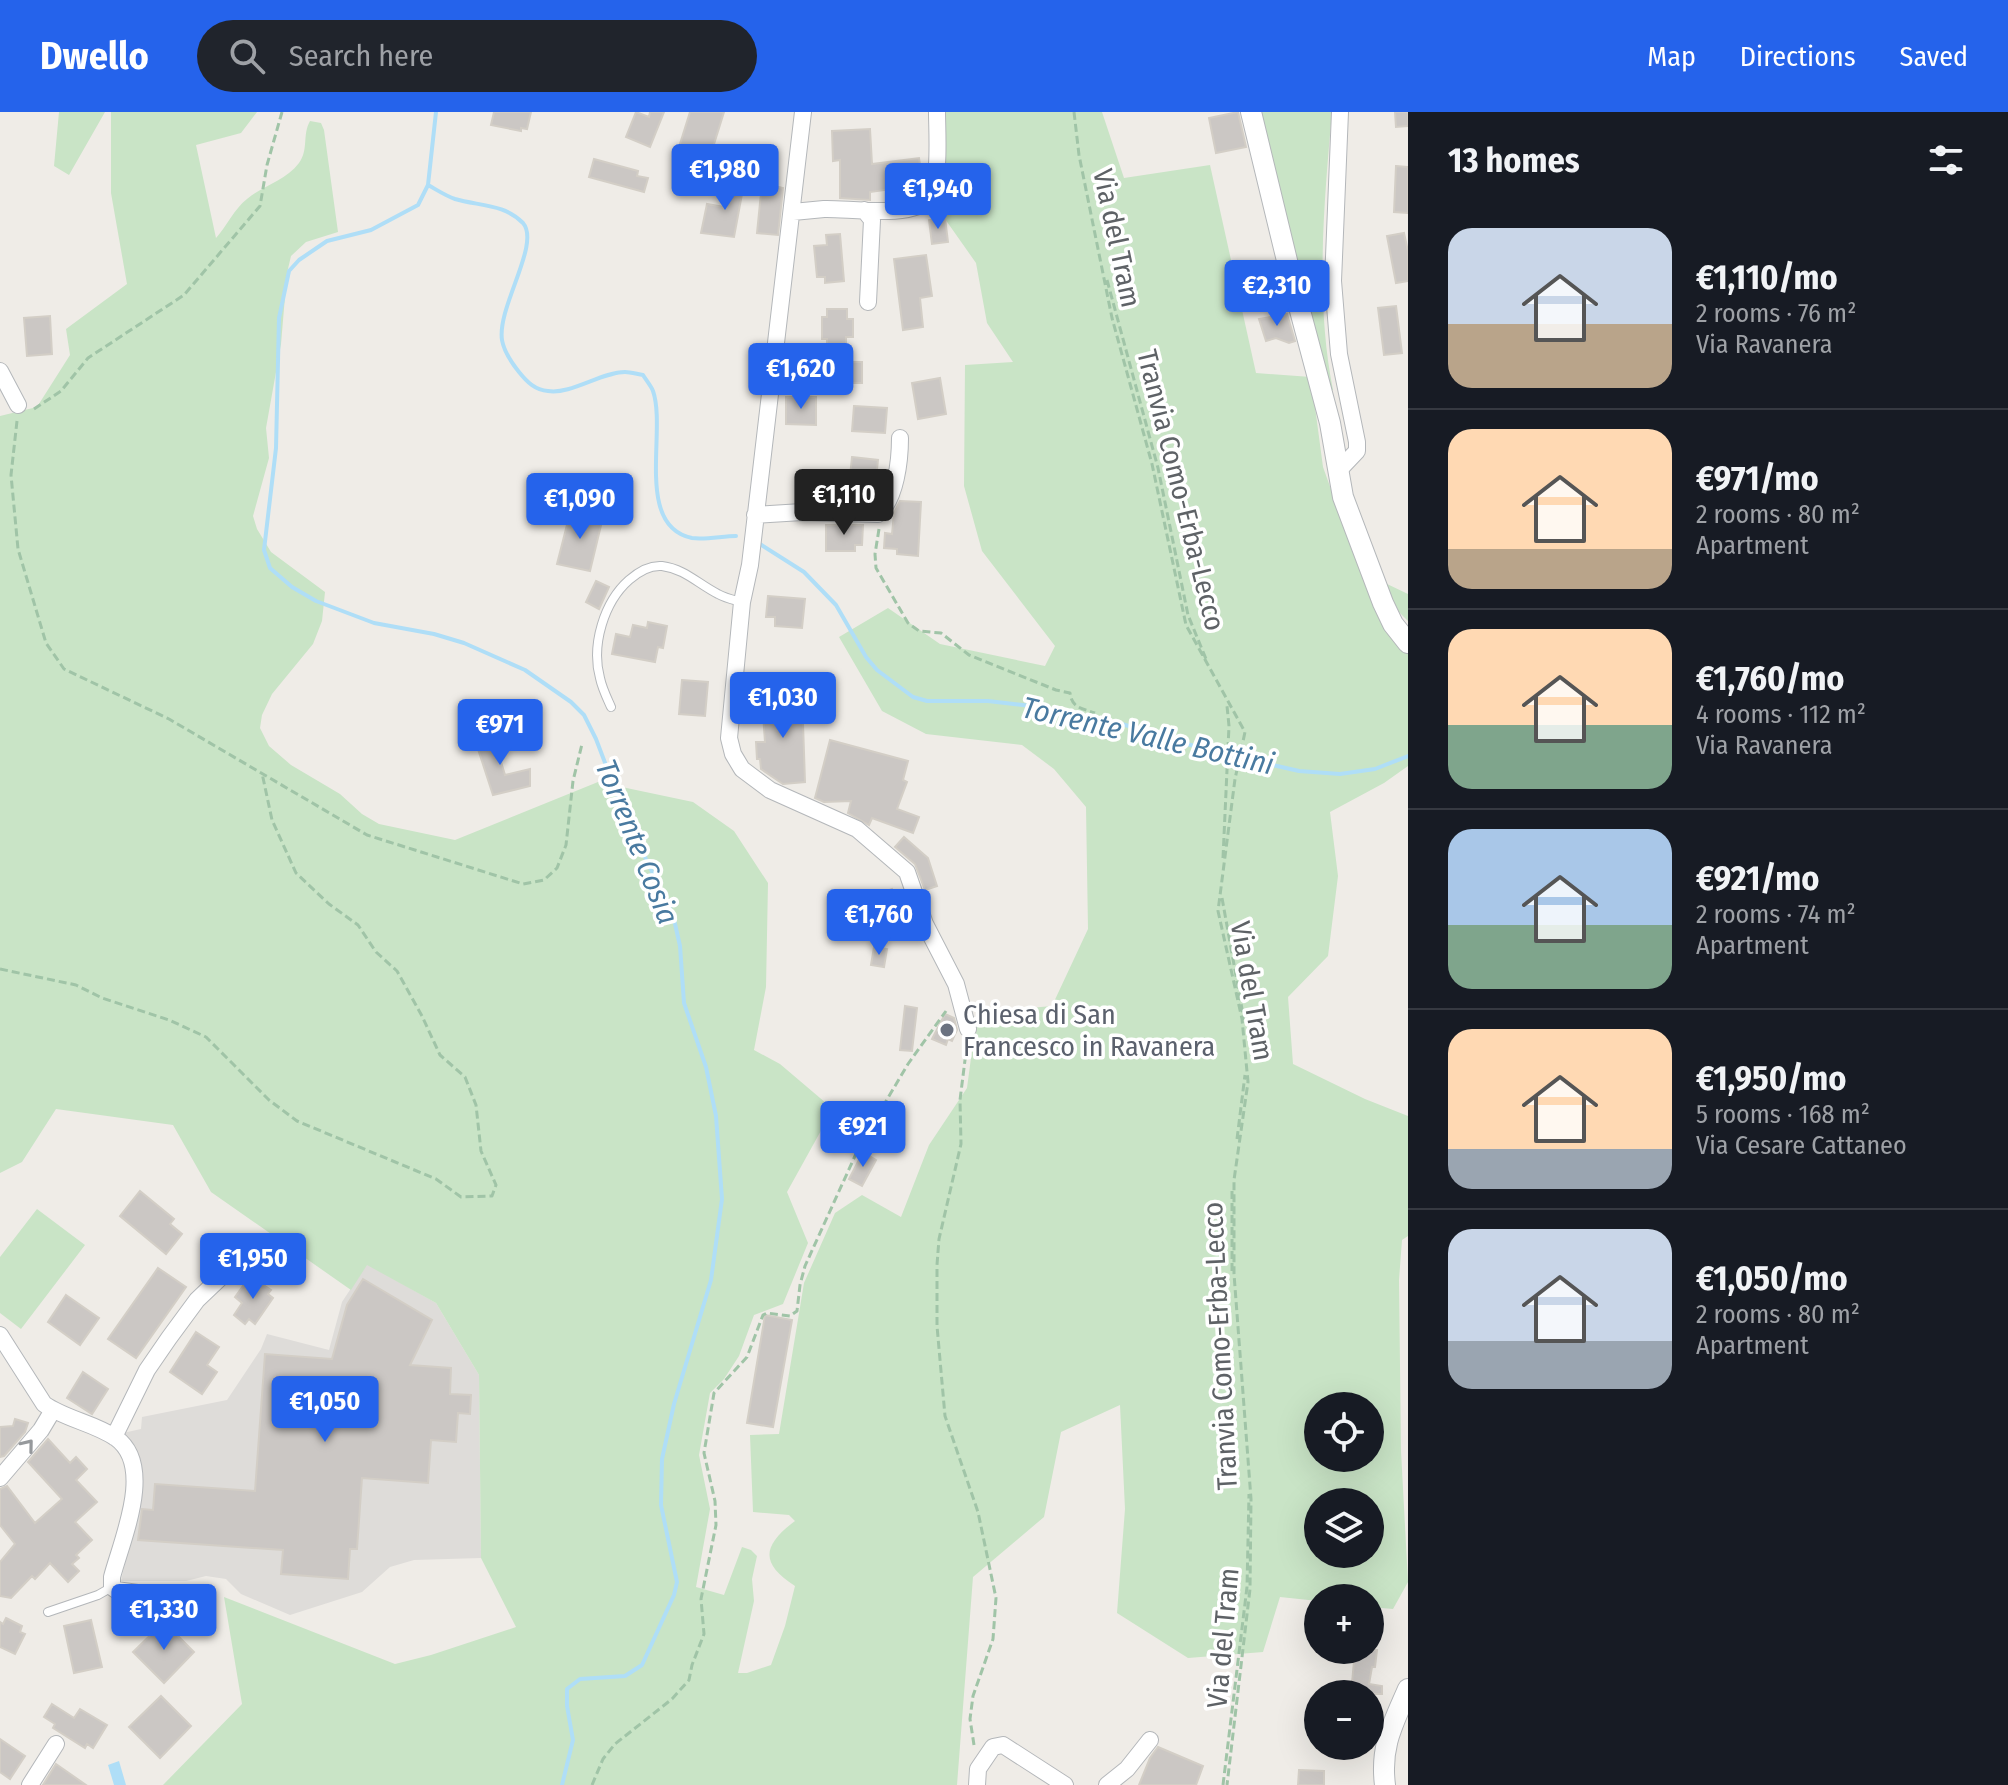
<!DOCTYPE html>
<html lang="en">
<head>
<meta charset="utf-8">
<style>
	:root { --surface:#171b24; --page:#20242c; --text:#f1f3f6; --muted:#9ea1a6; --line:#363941; --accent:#2563eb }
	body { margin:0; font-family:"Fira Sans Condensed",sans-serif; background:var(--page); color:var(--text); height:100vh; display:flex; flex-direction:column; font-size:30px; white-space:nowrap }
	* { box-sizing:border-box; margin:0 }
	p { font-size:26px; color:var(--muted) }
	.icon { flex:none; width:44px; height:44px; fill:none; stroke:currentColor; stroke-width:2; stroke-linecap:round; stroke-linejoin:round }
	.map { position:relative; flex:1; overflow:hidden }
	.sheet { display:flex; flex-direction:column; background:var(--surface); width:600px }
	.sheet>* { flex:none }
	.controls { position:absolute; left:1304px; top:1280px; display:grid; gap:16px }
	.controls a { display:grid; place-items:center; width:80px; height:80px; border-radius:50%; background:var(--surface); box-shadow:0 8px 32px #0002; font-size:40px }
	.price { position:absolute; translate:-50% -68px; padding:0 18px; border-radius:8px; background:var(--accent); color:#fff; font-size:26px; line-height:52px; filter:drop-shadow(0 2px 4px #0008) }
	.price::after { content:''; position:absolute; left:50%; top:48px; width:24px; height:18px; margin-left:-12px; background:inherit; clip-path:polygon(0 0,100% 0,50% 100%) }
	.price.on { background:#222; color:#fff }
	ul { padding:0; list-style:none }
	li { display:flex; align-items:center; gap:24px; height:200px; padding:0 40px }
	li+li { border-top:2px solid var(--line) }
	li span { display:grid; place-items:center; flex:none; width:224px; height:160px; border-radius:24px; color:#555 }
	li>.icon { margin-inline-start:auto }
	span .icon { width:96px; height:96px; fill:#fffc; stroke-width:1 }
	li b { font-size:34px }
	h2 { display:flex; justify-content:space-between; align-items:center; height:96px; padding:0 40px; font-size:34px }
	header { display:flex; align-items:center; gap:48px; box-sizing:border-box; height:112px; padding:0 40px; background:var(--accent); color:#fff }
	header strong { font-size:38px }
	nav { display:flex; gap:44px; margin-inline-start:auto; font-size:28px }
	.search { width:560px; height:72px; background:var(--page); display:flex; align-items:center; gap:20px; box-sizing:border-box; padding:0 28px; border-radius:44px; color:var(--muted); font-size:30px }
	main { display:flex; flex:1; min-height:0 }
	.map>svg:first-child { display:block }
	.industrial { fill:#dedcd9 }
	.green { fill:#c9e4c6; fill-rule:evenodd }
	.water { fill:#afdef7 }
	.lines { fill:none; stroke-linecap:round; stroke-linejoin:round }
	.stream { stroke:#afdef7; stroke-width:4 }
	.building { fill:#cbc7c4; stroke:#d3cec6; stroke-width:2 }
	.service-casing { stroke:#b4b7ba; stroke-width:10 }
	.minor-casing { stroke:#b4b7ba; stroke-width:18 }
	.tertiary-casing { stroke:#b4b7ba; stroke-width:22 }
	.path { stroke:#a0c4a7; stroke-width:3; stroke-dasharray:8 4; stroke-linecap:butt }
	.service { stroke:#fff; stroke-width:8 }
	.minor { stroke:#fff; stroke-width:16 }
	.tertiary { stroke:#fff; stroke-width:20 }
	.oneway { stroke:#96999c }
	.worship-dot { fill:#6b7280; stroke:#fff; stroke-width:3 }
	.labels { text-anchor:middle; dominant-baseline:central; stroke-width:7; stroke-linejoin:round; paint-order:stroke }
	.street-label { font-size:28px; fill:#5e6266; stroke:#fff }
	.worship-label { font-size:28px; fill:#5b616d; stroke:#fff; text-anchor:start }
	.water-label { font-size:30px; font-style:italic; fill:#497aa0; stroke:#fff }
</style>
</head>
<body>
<header>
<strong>Dwello</strong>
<div class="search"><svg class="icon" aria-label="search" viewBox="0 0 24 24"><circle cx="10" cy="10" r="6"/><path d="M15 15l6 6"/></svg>Search here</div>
<nav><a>Map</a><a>Directions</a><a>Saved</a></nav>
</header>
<main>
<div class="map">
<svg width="1408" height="1673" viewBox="0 0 1408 1673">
	<rect width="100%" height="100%" fill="#efece7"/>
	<!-- industrial -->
	<path class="industrial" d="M367 1152 436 1191 479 1263 481 1446 414 1448 390 1455 362 1480 290 1503 241 1482 226 1467 206 1464 186 1469H121L142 1374 123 1321 141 1317 142 1305 227 1288 261 1237 267 1222 329 1238 342 1190Z"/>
	<!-- green -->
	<path class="green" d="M59 0H105L69 63 54 54Z
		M111 0H257L241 21 196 33 216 126C227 114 234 97 247 87 264 73 285 69 299 51 309 37 302 23 310 9L321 11 324 18 338 120 306 130 291 144 287 161 281 232 266 316 269 346 253 404 257 417 271 440 325 480 322 509 313 532 272 582 262 603 260 616 269 634 291 653 340 682 362 702 379 712 455 728 598 670 693 690 734 719 768 771 766 875 754 938 780 952 833 997 787 1080 808 1131 783 1192 754 1203 739 1244 724 1267 710 1281 699 1343 710 1397 696 1475 724 1483 742 1435 751 1438 757 1444 752 1467 754 1489 738 1561H747L771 1553 785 1514 795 1474C759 1451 763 1433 795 1409L789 1403 753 1400 750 1323 779 1322 804 1171 835 1101 862 1083 901 1105 929 1033 967 976 977 901 1052 894 1088 817 1086 695 1054 657 1022 633 926 622 882 599 839 525 888 496 940 532 1045 554 1055 534 982 439 964 374 965 253 1013 250 987 211 976 151 945 107 944 0H1102L1124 66 1210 53 1256 261 1311 265 1323 355 1365 472 1376 473 1408 536V654L1384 671 1330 700 1338 764 1328 844 1288 885 1293 952 1365 987 1408 1004V1124L1402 1128 1399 1168 1401 1339 1408 1470 1393 1497 1370 1495V1486H1318V1489L1280 1485 1263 1540 1188 1546 1117 1501 1125 1397 1120 1293 1061 1320 1044 1405 973 1465 957 1673H163L242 1592 224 1485 395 1552 431 1543 516 1515 481 1446 479 1263 436 1191 367 1153 351 1178 211 1080 173 1013 56 997 22 1050 0 1061V304L37 295 70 243 66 217 127 172 111 81ZM1318 1294H1370V1346H1318ZM1318 1390H1370V1442H1318Z
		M1261 0H1332C1324 91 1315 188 1333 278L1328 279Z
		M1385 471 1408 482V509L1399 500Z
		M37 1097 85 1133 21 1217 0 1201V1145Z"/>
	<!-- water -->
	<path class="water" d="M119 1649 126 1673H114L108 1653Z"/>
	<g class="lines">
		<!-- stream -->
		<path class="stream" d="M436 0 428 73 418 93 371 118 327 129 299 148 289 159 279 206 276 336 264 438 270 456 292 475 316 489 374 511 434 522 464 531 525 558 571 590 584 603 596 627 626 706 673 803 680 834 684 891 706 955 716 1004 722 1087 711 1168 674 1292 662 1347 661 1393 677 1470 674 1483 642 1553 625 1564 580 1567 567 1577V1594L573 1628 562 1673
			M428 73C437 78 446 84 455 87 479 94 505 92 523 111 541 132 497 195 502 228 504 240 511 250 519 260 527 270 535 278 548 279 570 283 602 260 625 260 630 260 637 262 643 263 646 268 651 274 653 279 667 319 634 414 692 426 705 428 723 424 736 424
			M760 432 804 460 836 493 866 545 877 558 913 585 927 589H988L1041 595 1122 612 1207 638 1299 659 1340 662 1375 657 1408 644"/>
	</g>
	<!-- building -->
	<path class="building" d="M494 0H531L527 17 521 16V19L491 13Z
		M636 0 649 5 650 0H664L650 35 626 25Z
		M690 0H724L705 61 674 51Z
		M1238 0 1246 35 1216 41 1209 6Z
		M1395 0H1408V14L1396 15Z
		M870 17 872 52 919 46 923 71 915 83 900 87 898 76 870 80V88L840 86V48L833 49 832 19Z
		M594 47 638 59 637 64 648 66 644 80 589 65Z
		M1396 54 1408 55V101L1394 100Z
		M734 64 745 66 734 125 701 121 707 92 724 95Z
		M762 71 783 76 778 123 757 121Z
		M945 106 948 130 932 132 929 108Z
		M1404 121 1408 139V169L1396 171 1387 124Z
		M840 122 844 169 825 171V165H817L814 134 827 133 826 123Z
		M926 143 932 184 920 186 923 215 903 218 894 147Z
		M1396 194 1402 241 1384 243 1378 196Z
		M827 197H847V207H853V225H846V233H827V227H822V205H827Z
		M1287 202 1295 229 1289 231 1276 226 1266 229 1259 207Z
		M50 204 52 242 27 244 24 206Z
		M837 250H862V271H836Z
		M940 266 946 302 918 307 912 271Z
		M786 285H816V313L786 312Z
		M854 294 887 296 885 321 852 319Z
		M852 345 878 348 875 377 849 374Z
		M900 389 921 390 918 444 897 442V437L884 436 885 421 892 422 894 401Z
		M582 400 603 405 590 459 557 452 570 401 582 404Z
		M826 413H863L862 433H855V439H826Z
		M596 469 609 475 599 497 586 490Z
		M768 484 805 487 802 516 775 514V505H766Z
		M648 510 667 514 663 536 658 535 655 550 612 542 616 522 630 525 633 513 647 516Z
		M682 568 708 570 705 604 679 602Z
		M802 582 805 670 783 672 761 657 760 647H757L756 630H765L762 588 781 587V583Z
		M506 623 510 637 498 640 505 663 530 657V674L493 683 476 631Z
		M830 628 908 649 903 668 907 670 897 697 919 705 913 721 872 706 869 713 848 701 851 689 824 690 815 686Z
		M904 725 928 746 937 774 925 778 915 752 895 735Z
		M892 777 905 812 892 817 878 782Z
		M874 835 887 837 884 855 871 853Z
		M905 894 917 896 912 939 900 938Z
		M945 902 954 906 957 918 952 929 948 927 946 933 932 927Z
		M863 1040 876 1048 862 1074 849 1067Z
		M140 1079 174 1107 170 1112 182 1122 166 1142 120 1104Z
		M158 1156 186 1175 136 1246 108 1227Z
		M250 1164 271 1178 268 1182 273 1186 255 1212 249 1207 245 1212 234 1203 242 1191 235 1185Z
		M363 1167 432 1208 410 1253 451 1256 450 1282 471 1283 470 1302 458 1301 456 1330 431 1328 428 1371 362 1366 357 1437H350L348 1467 281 1462 283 1438 138 1428 142 1397 153 1398 155 1372 255 1379 265 1242 332 1247 347 1193Z
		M66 1183 99 1206 80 1233 48 1210Z
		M765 1203 792 1208 773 1315 747 1311Z
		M196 1220 219 1235 207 1253 217 1260 202 1282 170 1260Z
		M83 1260 108 1277 92 1302 67 1286Z
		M15 1307 28 1311 25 1320 4 1344 0 1345V1315L13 1314Z
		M48 1327 70 1351 76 1345 87 1357 76 1368 97 1390 75 1410 92 1428 76 1443 79 1446 72 1452 79 1459 68 1470 50 1451 35 1467 32 1464 11 1486 0 1484V1450L15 1432 0 1413V1377L7 1374 35 1411 62 1387 28 1350Z
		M6 1506 22 1514 20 1520 25 1522 15 1542 0 1535V1510L3 1512Z
		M91 1508 102 1555 74 1561 64 1514Z
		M164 1510 194 1540 164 1571 133 1540Z
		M1355 1538H1377L1375 1555H1372L1369 1572 1382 1574V1582H1343L1344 1570 1352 1571Z
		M161 1584 191 1614 160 1646 129 1615Z
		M52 1592 74 1606 80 1597 107 1613 93 1636 87 1632 85 1636 53 1616 55 1612 44 1605Z
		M0 1627 25 1644 10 1667 0 1660Z
		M1158 1635 1203 1654 1196 1673H1139L1150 1646Z
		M56 1652 86 1673H43Z
		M1299 1658 1324 1659V1673H1298Z"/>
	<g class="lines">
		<defs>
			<path id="service" d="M611 595C607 586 602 576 600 566 591 533 604 490 629 468 638 460 649 453 662 454 685 457 698 472 718 482 725 486 734 488 741 490
				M48 1500 98 1483 112 1475"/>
			<path id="minor" d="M803 0 750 453 742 490 729 626 733 642 742 657 770 678 857 717 907 760 925 812 956 872 968 917
				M864 98 872 108 868 190
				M793 100C803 99 814 98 824 97 847 96 913 107 928 87 941 70 937 21 937 0
				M0 259 18 293
				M1338 359 1357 339V330L1339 242 1333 169 1340 0
				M755 403 802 400 878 402C896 387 900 348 900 326
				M0 1223 44 1292C65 1307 94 1311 116 1326 155 1354 122 1427 112 1465V1475L116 1478 180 1487
				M114 1325 147 1258 169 1226 197 1188 240 1147
				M0 1366 41 1318 53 1298
				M30 1673 56 1632
				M977 1673 978 1657 993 1635 1003 1633 1065 1673
				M1107 1673 1127 1657 1150 1628"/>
			<path id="tertiary" d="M1251 0 1290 161 1330 311 1343 385 1383 491 1393 512 1408 531
				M1385 1673C1380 1634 1393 1612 1408 1577"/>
		</defs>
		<!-- service casing -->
		<use href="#service" class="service-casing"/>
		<!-- minor casing -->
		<use href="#minor" class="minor-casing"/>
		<!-- tertiary casing -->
		<use href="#tertiary" class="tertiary-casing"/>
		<!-- path -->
		<path class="path" d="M1074 0 1079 43 1112 206 1152 352 1186 513 1245 620 1235 667 1218 799 1242 907 1248 970 1234 1068V1162L1251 1387 1250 1477 1227 1673
			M1107 168 1158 356 1188 503 1206 547
			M34 297 61 279 88 246 184 183 260 94 267 53 282 0
			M17 309 11 363 18 437 46 531 64 557 169 607 367 723 523 772 544 768 557 756 566 733 573 669 582 632
			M879 417 875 442 876 456 908 511 919 519 941 521 969 543 1056 578 1070 581C1072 596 1081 596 1095 601
			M1223 746 1229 614 1227 594
			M1222 786 1244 908
			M0 857 76 873 102 886 169 908 206 925 269 988 297 1009 436 1067 461 1085 492 1084 496 1073 481 1039 476 993 465 965 440 943 422 904 397 859 376 840 358 813 329 792 296 761 272 708 262 661
			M967 932 960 988 961 1032 939 1127 937 1153V1214L945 1304 978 1400 996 1486 993 1527 973 1584 970 1607 974 1633
			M1237 1027 1245 963
			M1232 1079V1159
			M592 1673 603 1647 615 1632 672 1587 689 1568 692 1553 704 1522 701 1487 716 1413 715 1389 704 1341 714 1281 747 1245 763 1203 767 1201 790 1204 797 1199 800 1173 805 1154 860 1033 908 952 946 899
			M1223 1673 1247 1475 1249 1382"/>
		<!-- service -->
		<use href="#service" class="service"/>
		<!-- minor -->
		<use href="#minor" class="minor"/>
		<!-- tertiary -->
		<use href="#tertiary" class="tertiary"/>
	</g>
	<!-- one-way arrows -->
	<defs><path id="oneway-chevron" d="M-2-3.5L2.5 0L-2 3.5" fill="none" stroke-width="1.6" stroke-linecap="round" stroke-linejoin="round" transform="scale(2)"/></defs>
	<use class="oneway" href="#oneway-chevron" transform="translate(28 1333) rotate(-51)"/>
	<!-- markers -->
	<circle class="worship-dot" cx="947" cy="918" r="8"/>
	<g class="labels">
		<!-- street labels -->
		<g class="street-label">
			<text transform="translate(1117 126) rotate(78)">Via del Tram</text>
			<text transform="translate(1181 378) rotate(76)">Tranvia Como-Erba-Lecco</text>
			<text transform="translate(1252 879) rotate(80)">Via del Tram</text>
			<text transform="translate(1220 1234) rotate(-93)">Tranvia Como-Erba-Lecco</text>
			<text transform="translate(1223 1526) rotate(-85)">Via del Tram</text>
		</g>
		<!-- worship labels -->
		<g class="worship-label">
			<text x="963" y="902">Chiesa di San<tspan x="963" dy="32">Francesco in Ravanera</tspan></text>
		</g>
		<!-- water labels -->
		<g class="water-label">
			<text transform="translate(1148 624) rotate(13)">Torrente Valle Bottini</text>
			<text transform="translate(637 730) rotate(68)">Torrente Cosia</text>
		</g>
	</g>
</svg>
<div class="controls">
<a><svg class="icon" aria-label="locate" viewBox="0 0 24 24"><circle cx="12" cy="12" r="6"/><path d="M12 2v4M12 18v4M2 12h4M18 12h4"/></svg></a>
<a><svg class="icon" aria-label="layers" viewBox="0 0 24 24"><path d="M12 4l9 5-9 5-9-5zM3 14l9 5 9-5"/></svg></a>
<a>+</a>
<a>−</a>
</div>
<b class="price" style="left:725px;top:100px">€1,980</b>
<b class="price" style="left:938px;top:119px">€1,940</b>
<b class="price" style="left:1277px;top:216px">€2,310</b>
<b class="price" style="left:801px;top:299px">€1,620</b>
<b class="price on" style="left:844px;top:425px">€1,110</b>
<b class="price" style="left:580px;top:429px">€1,090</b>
<b class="price" style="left:783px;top:628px">€1,030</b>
<b class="price" style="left:500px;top:655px">€971</b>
<b class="price" style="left:879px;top:845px">€1,760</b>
<b class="price" style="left:863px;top:1057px">€921</b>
<b class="price" style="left:253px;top:1189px">€1,950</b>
<b class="price" style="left:325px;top:1332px">€1,050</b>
<b class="price" style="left:164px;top:1540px">€1,330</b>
</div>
<section class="sheet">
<h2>13 homes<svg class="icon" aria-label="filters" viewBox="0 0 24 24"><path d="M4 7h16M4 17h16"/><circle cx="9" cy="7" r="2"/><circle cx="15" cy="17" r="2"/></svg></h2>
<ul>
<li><span style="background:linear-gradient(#c9d6e8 60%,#b9a48a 0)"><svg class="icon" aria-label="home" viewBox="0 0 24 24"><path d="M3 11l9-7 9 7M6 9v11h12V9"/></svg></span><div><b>€1,110/mo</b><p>2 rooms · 76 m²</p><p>Via Ravanera</p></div></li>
<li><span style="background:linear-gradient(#ffd9b3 75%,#b9a48a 0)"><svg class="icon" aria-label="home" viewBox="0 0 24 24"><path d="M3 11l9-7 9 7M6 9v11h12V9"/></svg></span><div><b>€971/mo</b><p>2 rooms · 80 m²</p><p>Apartment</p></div></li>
<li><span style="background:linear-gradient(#ffd9b3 60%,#7fa58c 0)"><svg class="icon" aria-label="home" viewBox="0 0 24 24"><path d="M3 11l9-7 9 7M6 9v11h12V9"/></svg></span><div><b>€1,760/mo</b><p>4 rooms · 112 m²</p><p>Via Ravanera</p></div></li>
<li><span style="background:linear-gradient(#a9c7e8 60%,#7fa58c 0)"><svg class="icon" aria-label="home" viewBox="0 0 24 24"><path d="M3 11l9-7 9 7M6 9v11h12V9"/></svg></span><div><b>€921/mo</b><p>2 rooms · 74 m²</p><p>Apartment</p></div></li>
<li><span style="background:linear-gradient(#ffd9b3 75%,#9aa5b1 0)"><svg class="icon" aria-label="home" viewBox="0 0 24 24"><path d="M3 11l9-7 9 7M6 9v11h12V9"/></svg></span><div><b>€1,950/mo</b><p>5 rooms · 168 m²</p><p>Via Cesare Cattaneo</p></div></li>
<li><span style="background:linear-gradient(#c9d6e8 70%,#9aa5b1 0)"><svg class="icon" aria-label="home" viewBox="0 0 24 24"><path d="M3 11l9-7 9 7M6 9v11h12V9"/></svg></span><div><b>€1,050/mo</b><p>2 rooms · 80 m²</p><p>Apartment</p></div></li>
</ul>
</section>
</main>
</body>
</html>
